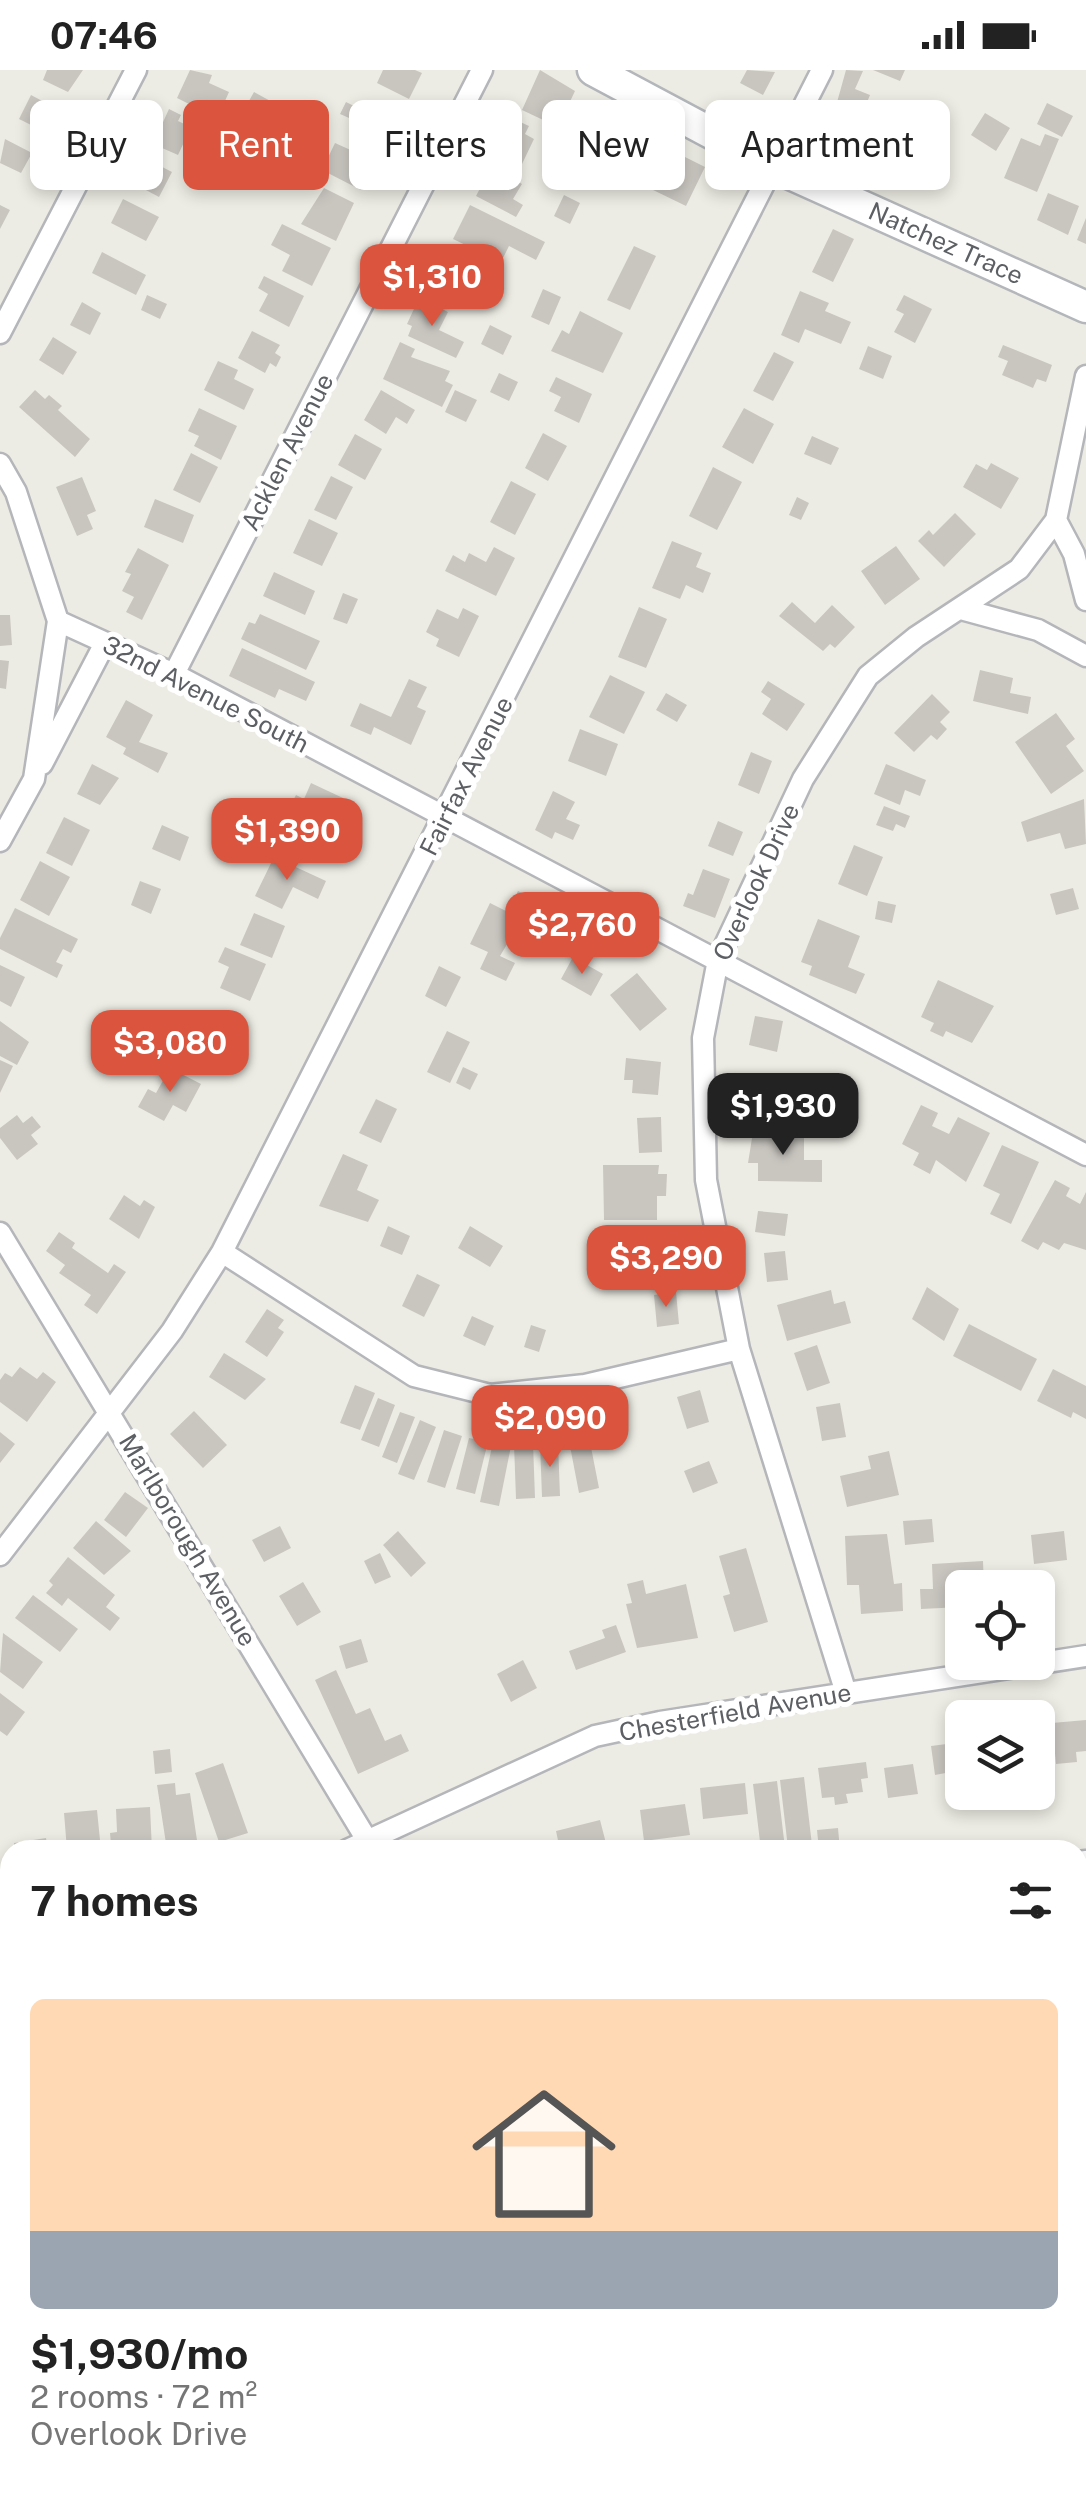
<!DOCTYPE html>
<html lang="en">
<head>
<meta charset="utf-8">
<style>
	:root { --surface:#fff; --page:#f2f2f2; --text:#222; --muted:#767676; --line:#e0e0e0; --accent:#db543d }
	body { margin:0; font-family:"Public Sans",sans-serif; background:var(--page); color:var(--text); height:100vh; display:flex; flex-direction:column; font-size:38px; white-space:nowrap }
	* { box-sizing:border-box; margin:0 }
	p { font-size:32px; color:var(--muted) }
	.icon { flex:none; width:55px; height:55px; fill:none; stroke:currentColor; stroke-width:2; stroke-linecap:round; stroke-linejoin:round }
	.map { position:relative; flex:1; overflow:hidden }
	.panel { position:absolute; left:0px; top:1770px; width:1088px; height:670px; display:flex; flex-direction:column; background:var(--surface); border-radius:30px 30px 0 0; box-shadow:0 5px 15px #0003 }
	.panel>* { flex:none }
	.top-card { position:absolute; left:30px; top:30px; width:1028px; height:90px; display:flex; gap:20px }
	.tools { position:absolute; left:945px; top:1500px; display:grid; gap:20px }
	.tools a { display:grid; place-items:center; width:110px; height:110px; border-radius:15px; background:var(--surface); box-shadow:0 5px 15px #0003; font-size:50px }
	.price { position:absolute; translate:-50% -85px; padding:0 22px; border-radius:20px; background:var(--accent); color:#fff; font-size:32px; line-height:65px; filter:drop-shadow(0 2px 5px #0008) }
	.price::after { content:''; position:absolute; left:50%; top:60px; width:30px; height:22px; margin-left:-15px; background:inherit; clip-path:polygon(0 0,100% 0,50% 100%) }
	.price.active { background:#222; color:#fff }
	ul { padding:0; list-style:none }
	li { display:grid; align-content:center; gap:20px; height:530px; padding:0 30px }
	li+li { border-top:2px solid var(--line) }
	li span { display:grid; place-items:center; height:310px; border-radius:15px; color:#555 }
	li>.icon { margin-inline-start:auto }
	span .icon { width:180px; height:180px; fill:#fffc; stroke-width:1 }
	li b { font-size:42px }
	h2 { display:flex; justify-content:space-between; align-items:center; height:120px; padding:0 30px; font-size:42px }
	.tag { padding:0 35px; border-radius:15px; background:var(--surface); box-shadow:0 5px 15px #0003; font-size:35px; line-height:90px }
	.tag.active { background:var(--accent); color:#fff }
	.status { display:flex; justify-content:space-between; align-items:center; height:70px; padding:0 50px; background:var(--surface); direction:ltr }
	.status svg { height:28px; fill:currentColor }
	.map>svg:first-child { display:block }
	.building { fill:#c9c6c0 }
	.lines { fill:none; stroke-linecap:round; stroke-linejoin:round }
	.minor-casing { stroke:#b4b6ba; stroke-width:25 }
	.secondary-casing { stroke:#b3b6ba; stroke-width:35 }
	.motorway-casing { stroke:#dead13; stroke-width:42 }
	.minor { stroke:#fff; stroke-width:20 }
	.secondary { stroke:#fff; stroke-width:30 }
	.motorway { stroke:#f4e394; stroke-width:38 }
	.labels { text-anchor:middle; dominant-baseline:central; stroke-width:10; stroke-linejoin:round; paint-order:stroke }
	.street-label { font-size:25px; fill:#5c5f63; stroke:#fff }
</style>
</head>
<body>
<div class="status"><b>07:46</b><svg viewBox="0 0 49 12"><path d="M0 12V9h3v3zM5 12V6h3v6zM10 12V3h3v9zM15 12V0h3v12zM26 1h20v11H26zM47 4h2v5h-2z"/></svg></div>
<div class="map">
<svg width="1086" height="2440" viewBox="0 0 1086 2440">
	<rect width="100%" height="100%" fill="#edece4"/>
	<!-- building -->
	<path class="building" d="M47 0H83L68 22 43 10Z
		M190 0 212 5 209 13 229 22 221 40 204 32 201 40 177 28Z
		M383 0H415L422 3 409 29 377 13Z
		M540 0 575 21 558 57 522 40Z
		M747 0 775 2 763 25 740 13Z
		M846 0 863 1 855 19 870 25 853 67 823 56 829 41 834 43Z
		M873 0H905L900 11Z
		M254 22 274 33 265 49 245 38Z
		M31 25 61 41 49 64 19 49Z
		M346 32 362 40 366 32 398 47 386 77 351 61 356 51 340 44Z
		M1047 33 1073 46 1062 67 1037 54Z
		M883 36 912 47 896 86 867 75Z
		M169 39 181 45 178 51 197 60 191 71 186 68 178 85 153 74Z
		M985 43 1010 58 996 81 971 65Z
		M516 50 529 56 525 64 534 69 522 94 499 84Z
		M920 64 949 75 936 106 907 94Z
		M1045 64 1059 69 1037 122 1004 108 1021 68 1040 76Z
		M5 69 32 83 21 103 0 93Z
		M335 73 375 91 361 120 322 100Z
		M671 80 705 97 686 136 651 119Z
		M141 86 172 102 159 127 129 111Z
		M491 97 522 114 513 129 523 135 516 147 476 126Z
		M324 118 354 133 336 171 301 154Z
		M1048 123 1079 136 1068 165 1037 150Z
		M564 125 580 133 570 154 554 146Z
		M123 129 159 147 146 171 111 153Z
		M0 135 10 140 0 159Z
		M470 135 545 172 536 190 509 176 501 192 453 169Z
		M1086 148V174L1077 170Z
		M282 154 331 178 312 216 282 201 290 185 271 175Z
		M833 159 854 169 833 212 812 202Z
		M634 176 656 186 630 240 607 230Z
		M102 182 146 205 136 225 92 203Z
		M447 182 462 189 458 196 471 202 456 233 429 221Z
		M264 206 304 226 289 257 259 241 268 224 258 218Z
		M543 219 561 227 549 255 531 247Z
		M800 221 829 233 825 241 851 252 841 274 805 259 799 273 781 265Z
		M147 225 167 234 160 249 141 240Z
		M904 225 932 239 915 273 894 262 904 244 896 240Z
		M419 228 448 242 439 260 464 272 456 288 408 266 412 256 407 254Z
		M82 232 101 243 90 265 70 255Z
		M580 241 623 263 603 303 551 281 562 260 569 264Z
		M490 255 512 266 503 285 481 274Z
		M252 261 280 275 275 283 281 287 276 297 270 293 265 303 238 288Z
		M53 267 77 282 63 305 39 290Z
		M400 272 415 279 411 287 450 301 445 311 453 315 442 337 383 309Z
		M1003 275 1052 295 1046 312 1037 309 1033 318 1002 305 1008 291 998 287Z
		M868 276 892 286 883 309 859 299Z
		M774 282 794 292 773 331 753 321Z
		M218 291 238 300 234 309 254 319 244 340 204 320Z
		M499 303 518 312 509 331 490 322Z
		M556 307 592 324 579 353 554 341 561 327 549 321Z
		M35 320 45 329 49 325 62 336 58 340 90 369 75 387 19 337Z
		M381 320 415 340 407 354 396 347 386 364 364 350Z
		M455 320 477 330 466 352 445 342Z
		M199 338 237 356 221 390 194 376 199 366 188 361Z
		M744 338 774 354 753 394 722 377Z
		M543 363 567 376 548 411 525 398Z
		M355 364 382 379 365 410 338 395Z
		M812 366 839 378 831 395 804 384Z
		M191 383 218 397 200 433 173 420Z
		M991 393 1019 408 1001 439 963 417 976 394 987 400Z
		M713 397 742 412 717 460 689 446Z
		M331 406 353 417 336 450 314 440Z
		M82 407 96 441 87 445 93 459 77 466 56 417Z
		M511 411 536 424 515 465 490 452Z
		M797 427 809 433 801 450 789 445Z
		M155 429 194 445 183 473 144 457Z
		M955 443 976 464 944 497 918 471 929 460 933 465Z
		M309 449 338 463 322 496 293 483Z
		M672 471 702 483 696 497 711 503 703 523 686 515 680 529 652 518Z
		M896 476 920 509 885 535 861 501Z
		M494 477 515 488 496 526 445 501 453 485 465 492 469 483 486 492Z
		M138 478 169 495 142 550 126 542 134 527 122 521 131 504 125 502Z
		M274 502 315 521 305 545 263 526Z
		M343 523 358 529 347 554 333 549Z
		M792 532 815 553 832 535 855 557 835 578 830 574 823 581 779 546Z
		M639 537 667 549 646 598 618 587Z
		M463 538 479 546 459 587 436 576 439 569 426 562 437 539 458 549Z
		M260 544 320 571 306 600 241 569 249 552 255 554Z
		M0 545H10L12 575 0 576Z
		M242 578 315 612 306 631 279 619 275 628 229 606Z
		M0 590 9 591 6 619 0 618Z
		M980 600 1013 608 1010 623 1031 627 1028 644 973 631Z
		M610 605 645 622 624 664 589 647Z
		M409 609 427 617 417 637 426 641 411 675 374 657 371 665 350 656 360 633 391 647Z
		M768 611 805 634 787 661 762 644 771 629 761 622Z
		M666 623 687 635 677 652 656 640Z
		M932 624 950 642 940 652 947 659 937 670 931 665 914 682 894 663Z
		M126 630 153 645 139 672 168 683 158 703 123 684 126 678 106 667Z
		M1056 643 1075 669 1066 676 1084 701 1051 724 1015 672Z
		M580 659 618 674 606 706 568 691Z
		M751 682 772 691 759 724 738 715Z
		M92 694 119 708 100 735 77 724Z
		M886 694 926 710 920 726 905 720 900 735 874 724Z
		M311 713 343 728 334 747 344 752 331 778 320 773 324 766 283 750 296 725 304 729Z
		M553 721 575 732 566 749 580 755 573 770 555 762 552 769 535 760Z
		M1084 729 1086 774 1065 779 1060 763 1027 772 1021 752Z
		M884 736 910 746 905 758 896 754 893 761 876 755Z
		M64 747 90 760 72 796 46 783Z
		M718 751 743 762 733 786 708 776Z
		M162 755 189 767 180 791 152 779Z
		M854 775 883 787 867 826 838 814Z
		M274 787 326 811 318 829 293 817 282 839 255 826Z
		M40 791 70 807 49 846 20 830Z
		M703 799 730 809 715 848 683 836 688 823 693 825Z
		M140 811 161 819 151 844 131 835Z
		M1073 818 1079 839 1056 845 1050 824Z
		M518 821 534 829 500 886 515 893 506 911 480 899 488 882 470 874 490 833 508 842Z
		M878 831 896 835 892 853 875 849Z
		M15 838 78 869 71 883 63 879 56 892 63 895 57 908 0 879V868Z
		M254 843 285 856 272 888 240 875Z
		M818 849 860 866 848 897 865 904 856 924 809 905 812 896 801 892Z
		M225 877 266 894 250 931 220 918 229 897 218 892Z
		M573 887 603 904 591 926 561 909Z
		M0 895 25 907 11 937 0 931Z
		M439 896 461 907 446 937 425 926Z
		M637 903 667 939 640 961 610 925Z
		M938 910 994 936 972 973 946 961 943 967 930 961 934 953 921 947Z
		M189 940 234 961 220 991 205 984 209 977 179 963Z
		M755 946 783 951 777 982 749 975Z
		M0 951 29 972 17 995 0 986Z
		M447 961 470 972 450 1013 427 1002Z
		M626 988 661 992 658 1025 632 1023 633 1010H624Z
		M0 990 13 996 0 1023Z
		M463 997 478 1004 470 1020 456 1013Z
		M170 998 201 1014 186 1042 173 1035 164 1051 138 1037 148 1019 156 1023Z
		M746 1014H780V1048H746Z
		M376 1029 397 1039 381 1073 359 1063Z
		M921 1035 938 1043 932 1056 949 1064 958 1047 990 1063 966 1112 936 1090 930 1104 913 1095 919 1083 902 1074Z
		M17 1045 23 1053 32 1046 41 1057 31 1065 38 1074 17 1090 0 1068V1058Z
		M661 1047 662 1082 639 1083 637 1048Z
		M753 1062 804 1063V1090H822V1112L758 1111V1093H748Z
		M1002 1075 1039 1092 1011 1154 990 1144 1000 1124 983 1116Z
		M343 1084 368 1095 357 1120 379 1130 368 1152 319 1136Z
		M603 1095H659L658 1104H667L666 1126H657V1150H604Z
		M1055 1110 1070 1118 1066 1126 1080 1134 1086 1122V1180L1064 1173 1059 1180 1043 1172 1038 1180 1021 1171Z
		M124 1125 140 1136 144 1130 155 1137 139 1169 109 1149Z
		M758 1141 788 1144 785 1166 755 1162Z
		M388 1156 410 1166 402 1185 380 1176Z
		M470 1156 503 1176 490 1197 458 1178Z
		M667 1160 670 1195 645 1197 642 1163Z
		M59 1162 75 1173 72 1178 108 1203 114 1194 126 1202 97 1244 84 1235 91 1225 59 1203 65 1195 46 1181Z
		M785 1181 788 1210 767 1212 764 1183Z
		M417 1204 440 1215 424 1247 402 1236Z
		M927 1217 959 1239 944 1271 912 1249Z
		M831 1220 834 1234 845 1231 851 1253 787 1271 777 1235Z
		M676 1222 679 1254 657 1257 654 1225Z
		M267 1239 284 1250 278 1258 284 1262 267 1287 245 1272Z
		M472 1246 494 1256 485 1276 463 1266Z
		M969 1254 1037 1289 1021 1321 953 1286Z
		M531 1255 546 1260 539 1282 524 1277Z
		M817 1275 830 1313 807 1321 794 1283Z
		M224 1283 266 1309 245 1330 209 1307Z
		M20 1297 37 1309 43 1302 56 1312 27 1352 0 1332V1310L5 1303 12 1307Z
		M1053 1299 1086 1316V1349L1073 1342 1071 1348 1037 1331Z
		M355 1315 375 1323 360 1360 340 1353Z
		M700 1320 709 1352 687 1359 677 1327Z
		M378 1328 395 1335 379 1377 361 1370Z
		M840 1333 846 1367 822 1371 816 1337Z
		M194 1341 227 1375 203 1398 170 1364Z
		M400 1342 415 1347 397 1393 382 1387Z
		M420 1350 436 1357 414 1410 398 1404Z
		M444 1360 462 1366 445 1418 427 1412Z
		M0 1362 15 1374 0 1393Z
		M589 1367 599 1418 579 1423 569 1371Z
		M469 1368 488 1372 475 1424 456 1419Z
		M493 1372 511 1376 499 1436 480 1432Z
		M558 1372 560 1426 542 1427 540 1373Z
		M533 1373 535 1428 516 1429 514 1374Z
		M889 1381 899 1425 847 1437 840 1406 871 1399 868 1386Z
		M709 1391 718 1413 693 1423 684 1401Z
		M125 1422 148 1438 126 1467 104 1450Z
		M932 1449 934 1472 905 1475 903 1451Z
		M96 1451 131 1481 104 1505 73 1478Z
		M280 1456 291 1478 264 1492 252 1470Z
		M398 1461 426 1493 411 1507 383 1475Z
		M1064 1461 1067 1490 1034 1494 1031 1465Z
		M887 1464 894 1514 902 1513 903 1541 861 1544 859 1515H847L845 1466Z
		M746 1478 768 1552 734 1562 723 1526 730 1524 719 1486Z
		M380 1483 391 1507 375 1514 364 1491Z
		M68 1487 115 1525 106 1537 120 1548 110 1561 68 1528 62 1536 46 1523 53 1515 49 1511Z
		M983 1491 984 1518H962V1537L921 1539 920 1519H933L932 1494Z
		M643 1510 646 1524 686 1514 698 1568 637 1578 626 1534 632 1533 627 1514Z
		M303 1512 321 1542 297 1556 279 1526Z
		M33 1525 78 1559 60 1582 15 1548Z
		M616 1555 626 1582 576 1600 569 1581 605 1568 602 1560Z
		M3 1563 43 1592 23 1619 0 1602Z
		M361 1569 368 1592 346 1599 339 1576Z
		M523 1590 537 1618 511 1632 497 1604Z
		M336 1600 356 1644 370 1638 385 1671 401 1664 409 1681 358 1704 315 1610Z
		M0 1623 25 1642 7 1666 0 1661Z
		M1086 1650V1681L1076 1682 1077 1692 1056 1694 1052 1653Z
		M962 1672V1708L951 1710V1702L935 1705 931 1676Z
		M170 1679 172 1702 155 1704 153 1681Z
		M866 1692 868 1708 861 1709 863 1722 846 1724 848 1733 835 1735 834 1727 822 1728 818 1698Z
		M223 1693 248 1763 219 1772 195 1703Z
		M913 1694 918 1724 888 1728 884 1698Z
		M804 1707 812 1775 788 1778 780 1710Z
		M777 1711 785 1778 761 1780 753 1714Z
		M175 1713 176 1725 190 1723 198 1777 167 1780 157 1715Z
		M745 1713 748 1744 703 1749 700 1718Z
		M685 1734 690 1765 644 1771 640 1740Z
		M150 1737 152 1780 111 1775 110 1763 117 1762 116 1739Z
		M97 1740 101 1780H67L64 1743Z
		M600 1750 607 1777 560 1780 556 1761Z
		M838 1758 840 1780H819L817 1760Z
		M46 1768 48 1780H14V1773Z
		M519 1771 523 1780H500Z
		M0 1812H10V1832L0 1833Z
		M0 1946H10V1979L0 1980Z
		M537 2430H572L573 2440H539Z
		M747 2430 749 2440H717L716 2435Z
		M815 2430H842V2432L816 2436Z
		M214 2434V2440H173V2437Z"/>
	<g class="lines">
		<defs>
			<path id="minor" d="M0 263 136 0
				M1086 306 1056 450 1074 484 1086 530
				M0 394 16 422 58 551 174 604 1086 1085
				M961 539 1038 560 1086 586
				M174 604 482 0
				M42 694 105 573
				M0 771 34 709 58 551
				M0 1163 373 1780
				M222 1182 414 1306 490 1325 585 1315 739 1279
				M0 1485 172 1261 222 1182 822 0
				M846 1623 739 1279 706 1110 703 968 718 890 803 709 868 606 916 567 1019 499 1056 450
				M347 1780 595 1666 660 1652 1086 1586
				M1078 1792 1086 1791
				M1078 1808 1086 1884
				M0 1894 10 1891
				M1078 1913H1086
				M273 2430 275 2440
				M633 2440 634 2430"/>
			<path id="secondary" d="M593 0 775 97 1086 237"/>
			<path id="motorway" d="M1078 1974 1086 1973
				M1078 2043 1086 2041
				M0 2056H10
				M0 2128 10 2127
				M0 2192 10 2191
				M0 2234 10 2231
				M0 2404 10 2389"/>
		</defs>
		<!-- minor casing -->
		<use href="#minor" class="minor-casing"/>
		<!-- secondary casing -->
		<use href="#secondary" class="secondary-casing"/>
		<!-- motorway casing -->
		<use href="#motorway" class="motorway-casing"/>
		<!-- minor -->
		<use href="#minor" class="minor"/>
		<!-- secondary -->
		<use href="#secondary" class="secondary"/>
		<!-- motorway -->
		<use href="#motorway" class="motorway"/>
	</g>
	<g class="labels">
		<!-- street labels -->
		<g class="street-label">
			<text transform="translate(946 173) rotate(24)">Natchez Trace</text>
			<text transform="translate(287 382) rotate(-63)">Acklen Avenue</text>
			<text transform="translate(206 624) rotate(27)">32nd Avenue South</text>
			<text transform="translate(466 706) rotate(-63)">Fairfax Avenue</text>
			<text transform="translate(756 812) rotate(-65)">Overlook Drive</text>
			<text transform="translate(188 1470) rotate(59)">Marlborough Avenue</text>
			<text transform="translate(735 1642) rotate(-10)">Chesterfield Avenue</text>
		</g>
	</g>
</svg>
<div class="tools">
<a><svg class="icon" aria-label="locate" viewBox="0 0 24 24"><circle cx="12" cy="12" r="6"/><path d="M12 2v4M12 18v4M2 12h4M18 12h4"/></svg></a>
<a><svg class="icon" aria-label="layers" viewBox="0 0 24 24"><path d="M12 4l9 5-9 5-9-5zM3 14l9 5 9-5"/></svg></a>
</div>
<b class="price" style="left:432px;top:259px">$1,310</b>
<b class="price" style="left:287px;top:813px">$1,390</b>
<b class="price" style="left:582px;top:907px">$2,760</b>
<b class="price" style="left:170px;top:1025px">$3,080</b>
<b class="price active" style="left:783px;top:1088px">$1,930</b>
<b class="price" style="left:666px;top:1240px">$3,290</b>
<b class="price" style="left:550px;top:1400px">$2,090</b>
<div class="top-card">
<a class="tag">Buy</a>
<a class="tag active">Rent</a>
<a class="tag">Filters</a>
<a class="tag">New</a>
<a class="tag">Apartment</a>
</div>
<section class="panel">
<h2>7 homes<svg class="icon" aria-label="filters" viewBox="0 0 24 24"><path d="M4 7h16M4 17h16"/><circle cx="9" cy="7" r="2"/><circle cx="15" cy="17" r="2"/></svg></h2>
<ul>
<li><span style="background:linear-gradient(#ffd9b3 75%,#9aa5b1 0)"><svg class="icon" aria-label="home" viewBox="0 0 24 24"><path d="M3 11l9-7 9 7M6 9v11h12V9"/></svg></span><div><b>$1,930/mo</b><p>2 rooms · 72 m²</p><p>Overlook Drive</p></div></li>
</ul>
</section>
</div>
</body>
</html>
